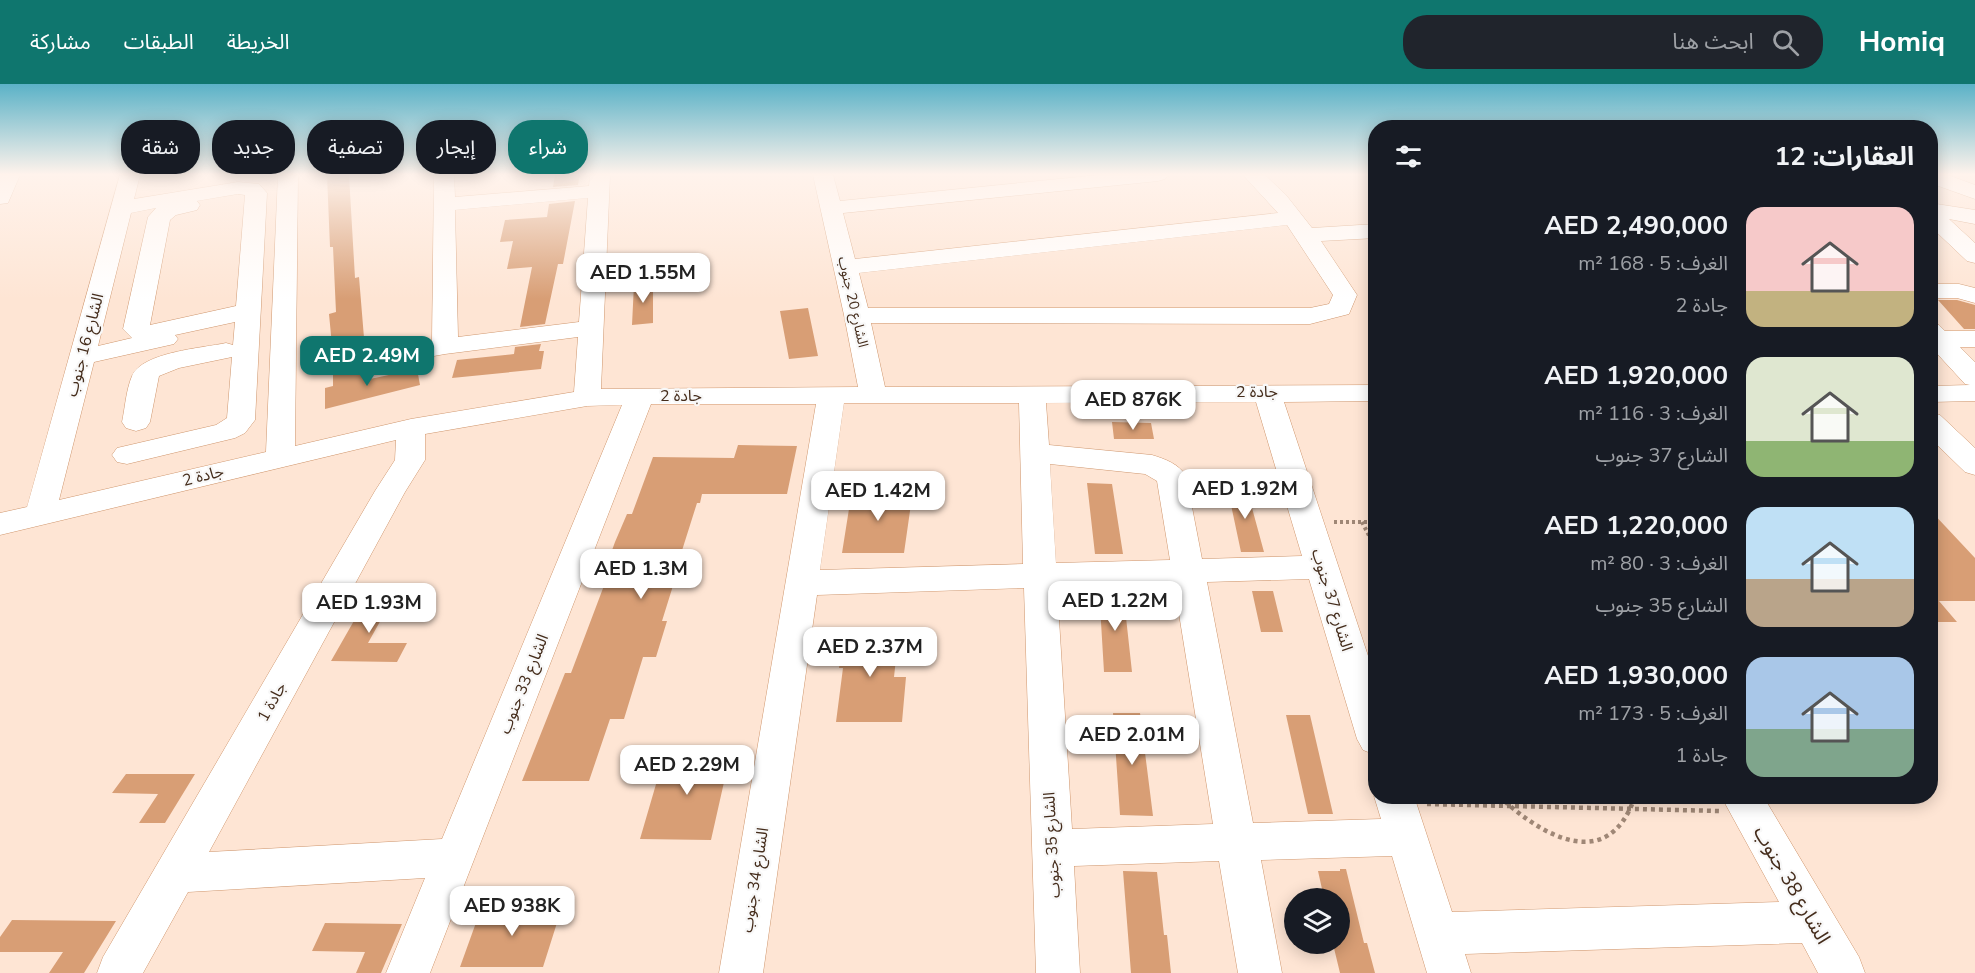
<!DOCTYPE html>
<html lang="ar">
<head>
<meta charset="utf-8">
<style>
	:root { --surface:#171b24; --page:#20242c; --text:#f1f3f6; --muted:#9ea1a6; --accent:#0f766e }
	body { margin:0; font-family:"Nunito Sans","Noto Sans Arabic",sans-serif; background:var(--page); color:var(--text); direction:rtl; height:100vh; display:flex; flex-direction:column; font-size:22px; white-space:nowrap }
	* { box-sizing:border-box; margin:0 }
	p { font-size:20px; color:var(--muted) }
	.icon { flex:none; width:33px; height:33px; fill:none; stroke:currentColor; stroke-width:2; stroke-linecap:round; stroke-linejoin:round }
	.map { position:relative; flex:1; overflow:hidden; direction:ltr }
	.drawer { position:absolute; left:1368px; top:36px; width:570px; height:684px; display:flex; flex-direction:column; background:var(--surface); border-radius:24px; box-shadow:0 3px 15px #0003; direction:rtl }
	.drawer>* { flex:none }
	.guide { position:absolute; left:18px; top:36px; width:570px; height:54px; direction:rtl; display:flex; gap:12px }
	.controls { position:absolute; left:1284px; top:804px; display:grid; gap:12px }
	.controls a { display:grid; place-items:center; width:66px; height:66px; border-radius:50%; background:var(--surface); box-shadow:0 3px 15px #0003; font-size:30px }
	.price { position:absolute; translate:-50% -51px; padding:0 14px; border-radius:12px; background:#fff; color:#222; font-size:20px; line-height:39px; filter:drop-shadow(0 2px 3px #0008) }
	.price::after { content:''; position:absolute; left:50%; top:36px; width:18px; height:14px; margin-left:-9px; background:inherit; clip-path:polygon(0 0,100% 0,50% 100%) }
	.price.active { background:var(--accent); color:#fff }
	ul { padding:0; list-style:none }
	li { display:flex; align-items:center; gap:18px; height:150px; padding:0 24px }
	li span { display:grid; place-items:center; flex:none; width:168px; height:120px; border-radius:18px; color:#555 }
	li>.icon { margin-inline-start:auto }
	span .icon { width:72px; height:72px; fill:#fffc; stroke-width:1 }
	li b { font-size:26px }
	h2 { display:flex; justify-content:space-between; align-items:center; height:72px; padding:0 24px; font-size:26px }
	.pill { padding:0 21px; border-radius:24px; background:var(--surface); box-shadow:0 3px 15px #0003; font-size:21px; line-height:54px }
	.pill.active { background:var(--accent); color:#fff }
	header { display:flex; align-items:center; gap:36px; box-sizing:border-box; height:84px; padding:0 30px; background:var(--accent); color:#fff }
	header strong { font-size:28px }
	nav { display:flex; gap:33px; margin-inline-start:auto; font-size:21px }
	.search { width:420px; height:54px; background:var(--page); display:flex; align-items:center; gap:15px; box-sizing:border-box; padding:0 21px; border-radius:24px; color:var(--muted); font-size:22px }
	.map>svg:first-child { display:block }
	.building { fill:#d89e75 }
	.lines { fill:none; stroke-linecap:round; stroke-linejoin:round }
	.minor-casing { stroke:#cf966d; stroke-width:1 }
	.path-far1 { stroke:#9f8776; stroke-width:4; stroke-dasharray:3 3; stroke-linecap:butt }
	.path { stroke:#9f8776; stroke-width:4.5; stroke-dasharray:4 4; stroke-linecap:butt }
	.minor { fill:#fff; fill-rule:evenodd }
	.labels { text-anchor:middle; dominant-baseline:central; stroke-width:4.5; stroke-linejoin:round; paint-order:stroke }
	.far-street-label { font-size:14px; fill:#452d1c; stroke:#f8f8f8 }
	.street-label { font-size:16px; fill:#452d1c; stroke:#f8f8f8 }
	.near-street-label { font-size:20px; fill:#452d1c; stroke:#f8f8f8 }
</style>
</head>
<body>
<header>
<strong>Homiq</strong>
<div class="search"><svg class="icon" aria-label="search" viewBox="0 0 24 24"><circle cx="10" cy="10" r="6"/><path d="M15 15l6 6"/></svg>ابحث هنا</div>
<nav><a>الخريطة</a><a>الطبقات</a><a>مشاركة</a></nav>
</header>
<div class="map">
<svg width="1975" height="889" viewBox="0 0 1975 889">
	<rect width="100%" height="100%" fill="#fee5d4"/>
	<!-- building -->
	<path class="building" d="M327 91H349L355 194 359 193 365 266 333 272 329 230 336 228 333 163H330Z
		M555 91H580L578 101 553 103Z
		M575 117 563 180H558L545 240 520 243 532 183 507 185 513 157 500 158 505 136 547 133 549 120Z
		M653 198V239L632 241 634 200Z
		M1938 216H1957L1975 221V245H1964Z
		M808 224 818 272 789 275 780 227Z
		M541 260 539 267H544L541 285 452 294 457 276 514 270 515 263Z
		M417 285 420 301 325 325V304L333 302V290L340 291 366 286 367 294 370 295Z
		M1112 338 1151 339 1154 355H1114Z
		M738 361 797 362 787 410H702L700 419H697L679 476H681L662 537H667L656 573H643L624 635H610L589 697H522L565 589H571L608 491H603L615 458 627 430H632L653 373 734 374Z
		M1087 399 1112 400 1123 470H1095Z
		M1227 402H1246L1264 468H1241Z
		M852 406H913L904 469H842Z
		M1930 426 1975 474V517H1939L1957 538H1930Z
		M1099 505 1123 506 1132 588H1104Z
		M371 507H397L368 559H407L397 578 331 577Z
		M1252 507H1273L1283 548H1261Z
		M844 547H899L894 593H906L902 638H836L843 584H839Z
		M1113 629H1140L1153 732 1120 731Z
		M1286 631H1310L1333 730H1308Z
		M666 666 731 667 711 756 640 755Z
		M126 690H195L165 739H139L158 710 112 709Z
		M1340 785H1346L1364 859H1367L1375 889H1340L1333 860H1340V814H1324L1318 787H1340Z
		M1123 787 1157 788 1164 851H1167L1171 889H1131Z
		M482 822 562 823 543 883H460Z
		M12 836 116 837 84 889H49L63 868H0V853Z
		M325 839 402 840 381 889H356L365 868 312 867Z"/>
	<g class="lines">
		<defs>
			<path id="minor" d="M0 91H20L8 119 0 120Z
				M120 91H140L134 115 238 98 259 100 267 109 255 336 245 349 235 354 127 380 117 378 112 371 117 364 216 341 227 334 232 273 179 284 159 292 150 338 146 344 136 347 126 344 122 338C125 324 126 306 132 292 142 268 203 264 226 259L233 261 235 238 175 251 178 255 174 260 94 278 59 416 266 368 278 91H298L295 362 411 335 574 308 578 253 445 270 340 289 331 287 327 281 331 275 340 273 432 257 434 91H454L455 113 589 102 590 91H610L601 305 858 303 844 231 813 91H833L840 117 1099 91H1168L1165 95 1158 97 843 129 855 175 1278 129 1243 91H1265L1286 111 1312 144 1376 140V154L1321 157 1357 211 1349 230 1310 240 871 239 885 303 1376 301V317L1284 318 1376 596V671L1363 666 1357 655 1309 495 1207 498 1253 739 1381 735 1374 712 1376 709V712H1414L1452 828 1779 818 1721 712H1763L1859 873 1865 889H1818L1802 859 1465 870 1471 889H1427L1392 772 1261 776 1282 889H1238L1219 777 1074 782 1080 889H1036L1024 504 817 511 763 889H719L816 320H651L430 889H386L425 794 188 808 143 889H97L103 873 375 407 395 376 396 356 0 451V429L27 423ZM238 110 245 111 236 222 150 241 170 136 176 131 197 126 200 121 197 117ZM588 114 579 238 458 253 455 126ZM156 124 148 133 123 245 132 254 98 262 131 129ZM1287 141 1333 211 1329 220 1310 224H868L859 189ZM1256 318 1302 472 1202 475 1186 392C1179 380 1165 375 1152 371L1049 361 1046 319ZM844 319H1019L1023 480 820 486ZM622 321 442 755 209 768 405 408 425 376V350L587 322ZM1050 380 1145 390 1157 397 1170 476 1056 479ZM1174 499 1213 740 1072 745 1057 503Z
				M1930 91H1948L1975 101V115L1930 99Z
				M1930 119 1975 126V140L1949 135 1975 159V179L1967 177 1930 142Z
				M1930 200H1959L1975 204V219L1957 214H1930Z
				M1930 238 1939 241 1945 247H1975V263H1960L1975 278V317L1930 318V302L1970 301 1965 300 1930 262Z
				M1930 328 1940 331 1975 364V391L1965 388 1930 354Z"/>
		</defs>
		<!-- minor casing -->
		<use href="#minor" class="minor-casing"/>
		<!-- path-far1 -->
		<path class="path-far1" d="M1334 438H1376
			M1362 438 1376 465"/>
		<!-- path -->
		<path class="path" d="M1499 712C1541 752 1609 791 1635 712
			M1557 712 1570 714 1585 712
			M1427 720 1719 727"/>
		<!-- minor -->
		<use href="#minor" class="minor"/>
	</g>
	<!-- sky -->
	<linearGradient id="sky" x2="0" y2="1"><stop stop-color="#5bb2c7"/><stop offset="0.42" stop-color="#fff3ec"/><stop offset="1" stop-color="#fff3ec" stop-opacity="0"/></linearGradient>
	<rect width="1975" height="215" fill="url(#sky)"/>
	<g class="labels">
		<!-- far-street labels -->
		<g class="far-street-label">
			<text transform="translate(853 218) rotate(77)">الشارع 20 جنوب</text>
		</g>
		<!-- street labels -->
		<g class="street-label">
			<text transform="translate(85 261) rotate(-75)">الشارع 16 جنوب</text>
			<text x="1257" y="308">جادة 2</text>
			<text x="681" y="312">جادة 2</text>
			<text transform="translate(203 392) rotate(-14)">جادة 2</text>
			<text transform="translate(1332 516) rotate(73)">الشارع 37 جنوب</text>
			<text transform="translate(524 600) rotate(-68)">الشارع 33 جنوب</text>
			<text transform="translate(272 618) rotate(-61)">جادة 1</text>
			<text transform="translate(1052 761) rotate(-93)">الشارع 35 جنوب</text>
			<text transform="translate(755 796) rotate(-81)">الشارع 34 جنوب</text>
		</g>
		<!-- near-street labels -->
		<g class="near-street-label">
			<text transform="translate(1792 801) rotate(60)">الشارع 38 جنوب</text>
		</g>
	</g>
</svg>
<div class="controls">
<a><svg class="icon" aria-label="layers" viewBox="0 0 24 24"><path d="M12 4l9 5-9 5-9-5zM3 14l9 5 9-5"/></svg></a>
</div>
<b class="price" style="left:643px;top:220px">AED 1.55M</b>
<b class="price active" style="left:367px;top:303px">AED 2.49M</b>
<b class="price" style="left:1133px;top:347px">AED 876K</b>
<b class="price" style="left:1245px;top:436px">AED 1.92M</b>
<b class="price" style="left:878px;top:438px">AED 1.42M</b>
<b class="price" style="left:641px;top:516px">AED 1.3M</b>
<b class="price" style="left:1115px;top:548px">AED 1.22M</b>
<b class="price" style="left:369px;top:550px">AED 1.93M</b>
<b class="price" style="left:870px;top:594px">AED 2.37M</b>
<b class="price" style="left:1132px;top:682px">AED 2.01M</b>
<b class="price" style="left:687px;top:712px">AED 2.29M</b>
<b class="price" style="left:512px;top:853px">AED 938K</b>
<div class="guide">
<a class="pill active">شراء</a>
<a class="pill">إيجار</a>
<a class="pill">تصفية</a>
<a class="pill">جديد</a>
<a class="pill">شقة</a>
</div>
<section class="drawer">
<h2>العقارات: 12<svg class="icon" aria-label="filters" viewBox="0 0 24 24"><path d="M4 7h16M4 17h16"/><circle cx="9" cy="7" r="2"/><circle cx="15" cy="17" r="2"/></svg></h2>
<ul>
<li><span style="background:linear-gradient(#f6c9c9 70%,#c2b280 0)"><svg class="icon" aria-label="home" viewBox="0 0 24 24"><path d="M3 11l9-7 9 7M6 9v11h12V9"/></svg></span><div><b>AED 2,490,000</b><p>الغرف: 5 · 168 m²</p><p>جادة 2</p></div></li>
<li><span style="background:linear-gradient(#dfe7d0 70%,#8fb573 0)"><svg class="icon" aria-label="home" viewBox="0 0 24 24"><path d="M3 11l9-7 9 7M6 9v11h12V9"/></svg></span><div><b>AED 1,920,000</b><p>الغرف: 3 · 116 m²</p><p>الشارع 37 جنوب</p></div></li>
<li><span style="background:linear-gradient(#bfe0f5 60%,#b9a48a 0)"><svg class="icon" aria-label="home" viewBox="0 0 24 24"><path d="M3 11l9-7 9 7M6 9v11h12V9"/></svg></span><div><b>AED 1,220,000</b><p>الغرف: 3 · 80 m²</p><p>الشارع 35 جنوب</p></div></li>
<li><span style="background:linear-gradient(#a9c7e8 60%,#7fa58c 0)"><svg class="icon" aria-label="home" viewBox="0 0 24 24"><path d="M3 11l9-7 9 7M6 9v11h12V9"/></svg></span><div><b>AED 1,930,000</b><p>الغرف: 5 · 173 m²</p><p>جادة 1</p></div></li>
</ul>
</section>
</div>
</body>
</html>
